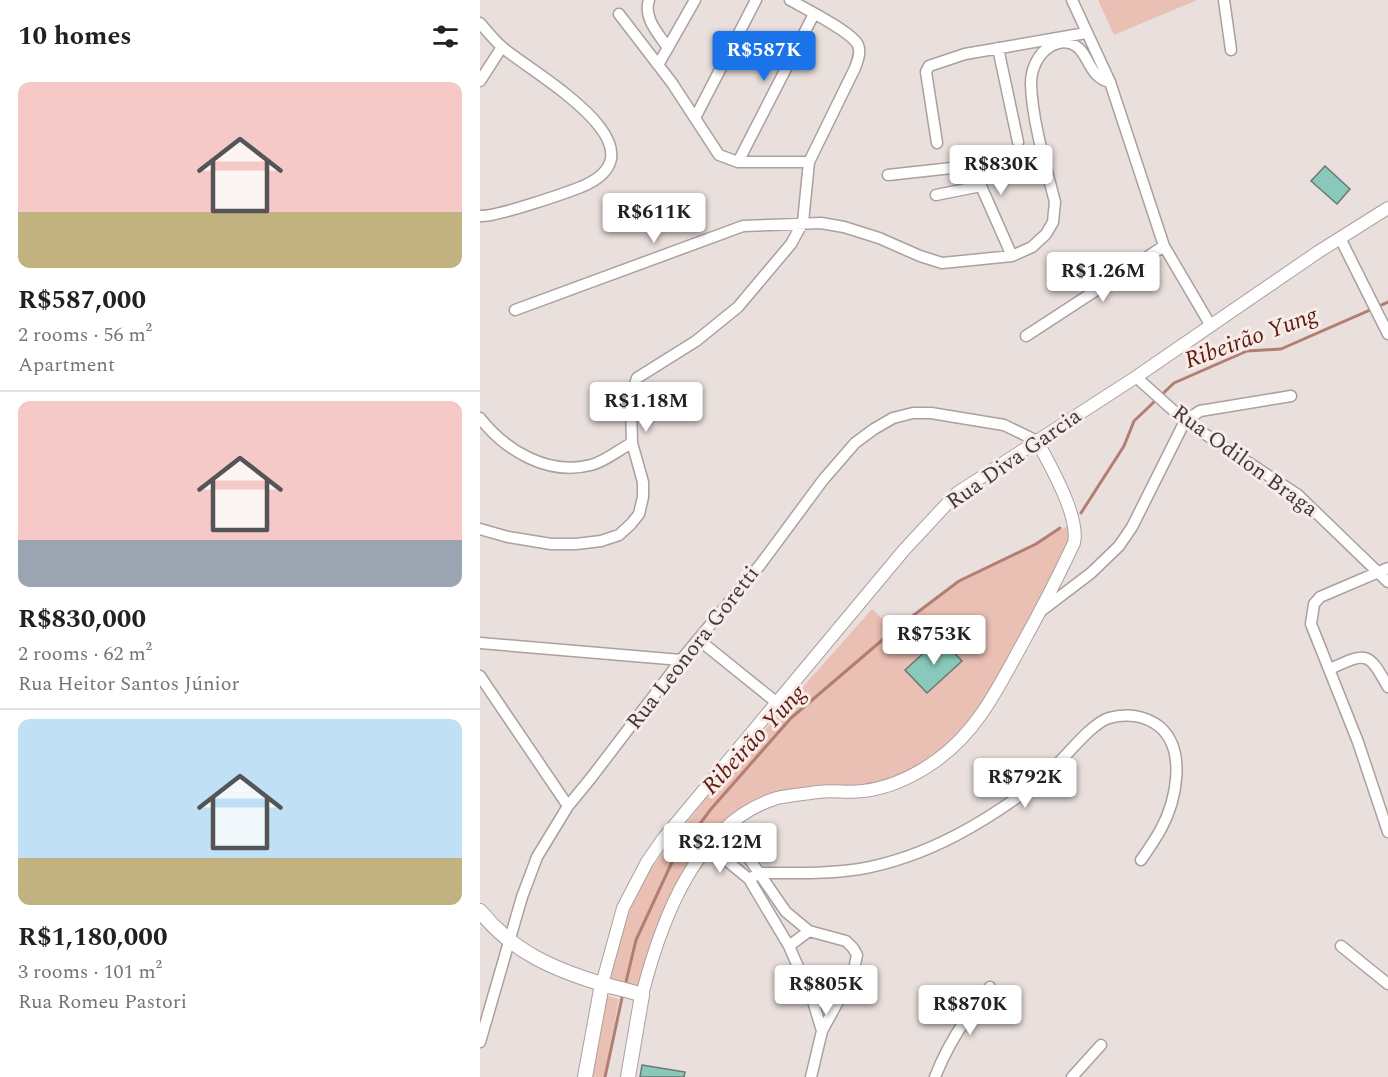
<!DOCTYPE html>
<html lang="en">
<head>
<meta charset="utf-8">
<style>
	:root { --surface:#fff; --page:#f2f2f2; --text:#202124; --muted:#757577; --line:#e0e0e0; --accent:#1a73e8 }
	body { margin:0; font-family:Spectral,serif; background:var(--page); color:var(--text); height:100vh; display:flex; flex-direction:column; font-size:22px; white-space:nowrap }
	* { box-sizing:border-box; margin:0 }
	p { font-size:20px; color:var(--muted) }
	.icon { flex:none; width:33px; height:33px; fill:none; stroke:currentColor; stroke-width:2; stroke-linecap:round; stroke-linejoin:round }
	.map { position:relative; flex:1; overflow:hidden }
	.details { display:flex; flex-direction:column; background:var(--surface); width:480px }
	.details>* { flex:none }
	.price { position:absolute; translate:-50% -51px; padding:0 14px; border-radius:6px; background:#fff; color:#222; font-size:20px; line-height:39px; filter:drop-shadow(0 2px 3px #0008) }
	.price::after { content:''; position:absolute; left:50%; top:36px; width:18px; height:14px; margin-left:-9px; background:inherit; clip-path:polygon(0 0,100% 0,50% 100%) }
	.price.active { background:var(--accent); color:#fff }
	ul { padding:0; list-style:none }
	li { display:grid; align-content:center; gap:12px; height:318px; padding:0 18px }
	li+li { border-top:2px solid var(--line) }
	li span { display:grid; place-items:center; height:186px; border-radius:12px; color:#555 }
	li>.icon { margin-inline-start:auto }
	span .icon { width:108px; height:108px; fill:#fffc; stroke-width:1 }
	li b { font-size:26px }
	h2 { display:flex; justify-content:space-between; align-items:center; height:72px; padding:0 18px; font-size:26px }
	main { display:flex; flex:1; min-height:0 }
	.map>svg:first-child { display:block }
	.green { fill:#eabfb4 }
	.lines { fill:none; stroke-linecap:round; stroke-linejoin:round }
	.stream { stroke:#b37e72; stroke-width:3 }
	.building { fill:#88c9bb; stroke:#6c7673; stroke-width:1.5 }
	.minor-casing { stroke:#aaa09e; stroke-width:13 }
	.tertiary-casing { stroke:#aaa09e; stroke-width:14 }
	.secondary-casing { stroke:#aaa09e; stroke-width:16 }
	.minor { stroke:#fff; stroke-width:10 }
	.tertiary { stroke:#fff; stroke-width:12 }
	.secondary { stroke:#fff; stroke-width:14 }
	.labels { text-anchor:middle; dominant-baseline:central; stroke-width:6; stroke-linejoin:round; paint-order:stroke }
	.street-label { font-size:22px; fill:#3f3b3a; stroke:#f7ece9 }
	.water-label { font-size:24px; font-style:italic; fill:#5e1c0e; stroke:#f7ece9 }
</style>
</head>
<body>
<main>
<section class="details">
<h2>10 homes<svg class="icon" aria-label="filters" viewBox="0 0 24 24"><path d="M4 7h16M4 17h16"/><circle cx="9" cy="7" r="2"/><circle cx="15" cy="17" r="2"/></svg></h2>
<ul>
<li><span style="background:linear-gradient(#f6c9c9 70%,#c2b280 0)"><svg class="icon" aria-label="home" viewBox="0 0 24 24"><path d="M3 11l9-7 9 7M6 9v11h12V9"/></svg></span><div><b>R$587,000</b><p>2 rooms · 56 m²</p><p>Apartment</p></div></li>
<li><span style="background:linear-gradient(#f6c9c9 75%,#9aa5b1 0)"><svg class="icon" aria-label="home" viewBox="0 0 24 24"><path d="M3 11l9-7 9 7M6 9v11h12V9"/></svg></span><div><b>R$830,000</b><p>2 rooms · 62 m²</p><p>Rua Heitor Santos Júnior</p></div></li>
<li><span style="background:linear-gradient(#bfe0f5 75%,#c2b280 0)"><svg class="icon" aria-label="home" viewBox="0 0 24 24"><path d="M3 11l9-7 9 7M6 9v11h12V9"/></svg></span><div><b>R$1,180,000</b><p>3 rooms · 101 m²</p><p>Rua Romeu Pastori</p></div></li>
</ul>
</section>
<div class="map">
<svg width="908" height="1077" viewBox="0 0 908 1077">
	<rect width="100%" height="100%" fill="#e9dfdc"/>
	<!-- green -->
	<path class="green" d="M618 0H717L634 35Z
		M592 524 590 539 506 704 477 741 427 775 380 787 330 788 271 814 244 839 207 886 163 988 130 981 141 936 151 907 171 869 237 784 392 609 414 630 479 581Z
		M124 995 139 999 124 1077H108Z"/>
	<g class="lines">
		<!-- stream -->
		<path class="stream" d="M601 513 644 446 654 421 694 383 767 351 801 349 908 302
			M145 986 156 940 193 860 231 809 311 718 414 630 479 581 556 544 580 528
			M125 1077 143 993"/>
	</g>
	<!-- building -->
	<path class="building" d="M845 166 870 189 857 204 831 181Z
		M460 638 482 661 447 693 425 670Z
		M162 1065 205 1072 204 1077H160Z"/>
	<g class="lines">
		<defs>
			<path id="minor" d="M169 0C163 18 178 33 188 48
				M592 0 630 82 684 246 731 326
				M744 0 751 50
				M139 14 192 83 239 155 258 162H329
				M0 23C7 31 14 40 22 47 52 73 192 149 101 187 83 194 16 217 0 216
				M518 48 538 142
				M178 65 215 0
				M0 81 22 47
				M215 118 276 0
				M457 143 446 72 449 66 485 54 606 33
				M258 162 334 14
				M408 175 490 166 501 186 532 256
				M456 195 501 186
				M860 238 908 334
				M35 310 263 226 341 223 364 227 399 238 440 256 462 263 532 256 552 247 566 234 573 222 575 202C566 167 552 120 551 84 551 69 558 53 571 46 577 43 583 41 589 43 610 48 606 77 630 82
				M546 336 684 246
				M656 377 705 421 818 495 908 582
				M0 418C26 451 68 476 111 465 126 461 138 450 152 443
				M0 529 28 537 71 544H96L121 541 139 535 151 524 159 514 163 497V482L152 443 151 405 153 390 157 378 216 341 258 307 311 244 323 222 329 162 375 68C378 60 381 52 378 45 372 32 324 8 310 0
				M908 568 840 597 834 604 831 624 878 742 908 832
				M561 611 611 573 639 546 652 527 705 421 720 411 811 396
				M219 640 296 702
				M0 643 201 660
				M850 669C887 652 888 651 908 687
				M0 676 88 806
				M248 828 306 912 329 931 366 941 373 948 377 955 373 974 342 1031 331 1077
				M229 846 269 879 309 946 333 1001 342 1031
				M269 879 280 873C313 873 348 874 380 869 448 857 508 821 562 779 580 765 609 724 629 718 646 713 665 715 680 727 707 751 696 801 681 829 675 840 668 850 661 860
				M309 946 329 931
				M861 946 908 984
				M333 1001 342 1002 359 1000
				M0 1042 42 897 57 857 88 806 111 778 201 660 280 565 343 480 375 443 394 429 413 418 433 413H451L524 425 557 441
				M455 1077C468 1043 487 1015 510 987
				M592 1077 621 1045"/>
			<path id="tertiary" d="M122 984 143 908 167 862 183 839 424 550 477 493 656 377 838 252 908 208
				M162 995C181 921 216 823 297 798 310 795 324 794 338 792 353 790 368 793 383 791 409 788 436 775 457 760 497 731 517 690 540 648 559 614 577 579 594 543 600 517 570 465 557 441"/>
			<path id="secondary" d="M0 911C33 952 73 969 122 984 135 988 149 990 162 995L148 1077
				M105 1077 122 984"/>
		</defs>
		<!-- minor casing -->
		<use href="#minor" class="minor-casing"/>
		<!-- tertiary casing -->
		<use href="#tertiary" class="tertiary-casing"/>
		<!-- secondary casing -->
		<use href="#secondary" class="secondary-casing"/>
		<!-- minor -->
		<use href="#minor" class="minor"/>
		<!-- tertiary -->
		<use href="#tertiary" class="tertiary"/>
		<!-- secondary -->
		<use href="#secondary" class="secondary"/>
	</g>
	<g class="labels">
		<!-- street labels -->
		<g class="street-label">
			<text transform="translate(534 459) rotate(-35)">Rua Diva Garcia</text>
			<text transform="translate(765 461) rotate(36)">Rua Odilon Braga</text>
			<text transform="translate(213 648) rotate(-52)">Rua Leonora Goretti</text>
		</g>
		<!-- water labels -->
		<g class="water-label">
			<text transform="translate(771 338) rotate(-20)">Ribeirão Yung</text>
			<text transform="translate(274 740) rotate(-47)">Ribeirão Yung</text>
		</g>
	</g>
</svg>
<b class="price active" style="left:284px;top:82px">R$587K</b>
<b class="price" style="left:521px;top:196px">R$830K</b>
<b class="price" style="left:174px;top:244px">R$611K</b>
<b class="price" style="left:623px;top:303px">R$1.26M</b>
<b class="price" style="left:166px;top:433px">R$1.18M</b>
<b class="price" style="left:454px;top:666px">R$753K</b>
<b class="price" style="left:545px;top:809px">R$792K</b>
<b class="price" style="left:240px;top:874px">R$2.12M</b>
<b class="price" style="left:346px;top:1016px">R$805K</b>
<b class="price" style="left:490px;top:1036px">R$870K</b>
</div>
</main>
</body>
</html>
